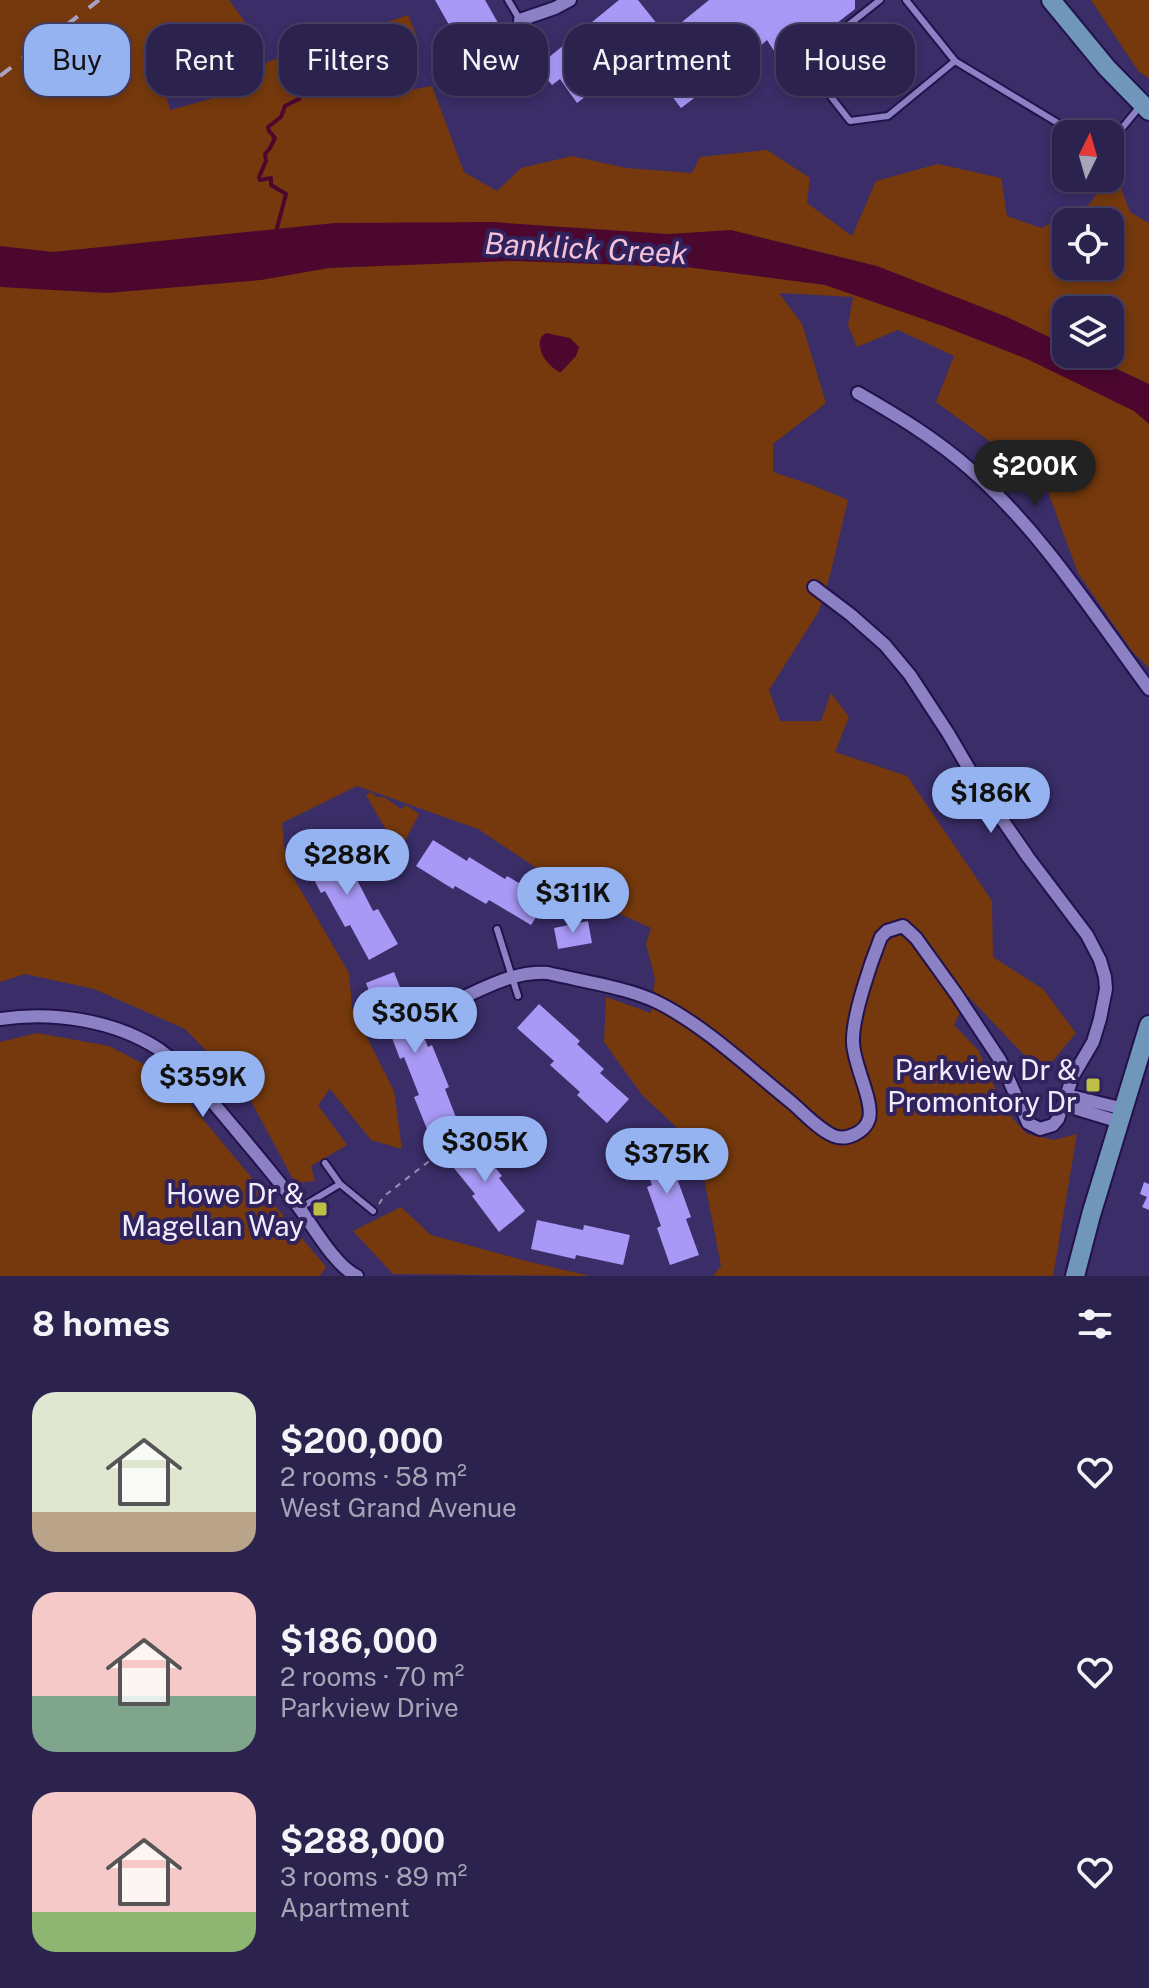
<!DOCTYPE html>
<html lang="en">
<head>
<meta charset="utf-8">
<style>
	:root { --surface:#2c224e; --page:#342a55; --text:#f1f3f6; --muted:#a6a4b6; --line:#483f66; --accent:#95b2f1 }
	body { margin:0; font-family:"Public Sans",sans-serif; background:var(--page); color:var(--text); height:100vh; display:flex; flex-direction:column; font-size:30px; white-space:nowrap }
	* { box-sizing:border-box; margin:0 }
	p { font-size:26px; color:var(--muted) }
	.icon { flex:none; width:44px; height:44px; fill:none; stroke:currentColor; stroke-width:2; stroke-linecap:round; stroke-linejoin:round }
	.map { position:relative; height:1276px; overflow:hidden }
	.panel { display:flex; flex-direction:column; background:var(--surface); flex:1 }
	.panel>* { flex:none }
	.guide { position:absolute; left:24px; top:24px; width:1102px; height:72px; display:flex; gap:16px }
	.needle { width:52px; rotate:5deg }
	.controls { position:absolute; left:1052px; top:120px; display:grid; gap:16px }
	.controls a { display:grid; place-items:center; width:72px; height:72px; border-radius:16px; background:var(--surface); box-shadow:0 4px 12px #0003,0 0 0 2px var(--line); font-size:40px }
	.price { position:absolute; translate:-50% -68px; padding:0 18px; border-radius:28px; background:var(--accent); color:#111; font-size:26px; line-height:52px; filter:drop-shadow(0 2px 4px #0008) }
	.price::after { content:''; position:absolute; left:50%; top:48px; width:24px; height:18px; margin-left:-12px; background:inherit; clip-path:polygon(0 0,100% 0,50% 100%) }
	.price.on { background:#222; color:#fff }
	ul { padding:0; list-style:none }
	li { display:flex; align-items:center; gap:24px; height:200px; padding:0 32px }
	li span { display:grid; place-items:center; flex:none; width:224px; height:160px; border-radius:24px; color:#555 }
	li>.icon { margin-inline-start:auto }
	span .icon { width:96px; height:96px; fill:#fffc; stroke-width:1 }
	li b { font-size:34px }
	h2 { display:flex; justify-content:space-between; align-items:center; height:96px; padding:0 32px; font-size:34px }
	.chip { padding:0 28px; border-radius:24px; background:var(--surface); box-shadow:0 4px 12px #0003,0 0 0 2px var(--line); font-size:28px; line-height:72px }
	.chip.on { background:var(--accent); color:#111 }
	.map>svg:first-child { display:block }
	.green { fill:#75390d; fill-rule:evenodd }
	.water { fill:#4c072f }
	.lines { fill:none; stroke-linecap:round; stroke-linejoin:round }
	.stream { stroke:#4c072f; stroke-width:4 }
	.building { fill:#a999f6 }
	.lane-casing { stroke:#22124b; stroke-width:10 }
	.street-casing { stroke:#22124b; stroke-width:16 }
	.secondary-casing { stroke:#22124b; stroke-width:22 }
	.path { stroke:#978fb4; stroke-width:2; stroke-dasharray:6 6; stroke-linecap:butt }
	.lane { stroke:#8c81c4; stroke-width:6 }
	.street { stroke:#8c81c4; stroke-width:12 }
	.secondary { stroke:#7097ba; stroke-width:18 }
	.rail { stroke:#aaa4c4; stroke-width:4; stroke-dasharray:14 14; stroke-linecap:butt }
	.poi-dot { fill:#bcbf44; stroke:#30225c; stroke-width:3 }
	.labels { text-anchor:middle; dominant-baseline:central; stroke-width:8; stroke-linejoin:round; paint-order:stroke }
	.poi-label { font-size:28px; fill:#efedfc; stroke:#30225c; text-anchor:end }
	.water-label { font-size:30px; font-style:italic; fill:#f5c1d8; stroke:#30225c }
</style>
</head>
<body>
<div class="map">
<svg width="1149" height="1276" viewBox="0 0 1149 1276">
	<rect width="100%" height="100%" fill="#3a2d68"/>
	<!-- green -->
	<path class="green" d="M0 0H229L250 29 211 53 159 71 170 110 243 90 267 62 408 15 417 37 366 69 383 95 432 86 464 172 497 191 521 168 572 156 626 168 692 173 700 157 767 150 810 178 807 203 852 236 876 181 938 164 1001 178 1007 216 1041 228 1091 203 1105 178H1110L1112 166 1130 212 1149 223V668L1132 651 1078 573 1044 481 936 402 954 356 898 330 857 347 848 325 853 297 779 293 802 324 826 403 773 444V472L812 485 848 500 830 575 819 611 769 690 780 721H821L831 693 849 717 835 752 907 776 992 901 993 957 1043 989 1076 1033 1042 1074 968 996 954 1025 978 1050 1005 1110 1027 1134 1054 1140 1077 1134 1053 1276H713L721 1266 698 1147 642 1095 604 1042 606 997 651 1013 655 979 646 944 651 928 574 893 478 829 357 786 282 823 286 865 349 973 352 1008 394 1091 402 1149 371 1140 330 1089 318 1105 347 1145 311 1166 315 1181 295 1183 245 1090 185 1029 94 989 25 974 0 982ZM1066 222H1110V266H1066ZM1066 310H1110V354H1066Z
		M1091 0H1149V78L1139 72Z
		M792 63 808 83 793 96 776 75Z
		M371 792 377 797H384L401 809 406 805 419 814 399 852 366 795Z
		M37 1033 109 1046 167 1076 326 1267 320 1276H0V1042Z
		M401 1207 431 1235 526 1261 590 1276 393 1274 353 1231Z"/>
	<!-- water -->
	<path class="water" d="M491 222 668 234 731 230 877 266 1007 317 1066 345V354H1085L1149 384V424L1134 411 1027 359 943 326 825 285 686 267 513 261 329 268 261 280 107 293 0 287V246L53 252 335 223Z
		M546 333 570 338 579 347 576 356 561 372H559C547 365 536 351 541 337Z"/>
	<g class="lines">
		<!-- stream -->
		<path class="stream" d="M277 228 286 194 271 185V178L260 180 259 177 266 161 265 154 270 148 275 138 269 131 268 127 281 117 285 106 299 99 305 82 312 77 333 71 357 55 383 46 397 35"/>
	</g>
	<!-- building -->
	<path class="building" d="M435 0H485L510 44 465 71 443 38 453 32Z
		M619 0H638L666 35 709 0H855V9L783 65 767 40 745 60 753 72 733 87 725 75 681 108 640 55 577 103 560 79 552 85 537 67Z
		M327 833 350 876 354 874 373 911 378 909 398 944 369 960 350 925 345 927 325 891 321 893 298 849Z
		M433 840 467 861 469 857 505 879 507 876 547 900 531 925 489 900 486 904 455 886 453 889 416 866Z
		M588 921 592 943 558 949 554 928Z
		M394 972 410 1012 413 1010 428 1047 432 1045 449 1087 445 1089 460 1128 431 1139 414 1097 419 1095 404 1057 400 1059 386 1022 381 1023 366 983Z
		M539 1004 580 1041 577 1044 604 1069 600 1073 629 1099 607 1123 577 1095 580 1092 550 1065 554 1061 517 1028Z
		M664 1128 682 1179 678 1181 691 1217 686 1219 699 1255 670 1265 657 1228 661 1226 647 1187 652 1185 635 1138Z
		M471 1137 502 1176 499 1178 525 1211 499 1232 472 1196 475 1194 445 1157Z
		M1144 1182 1149 1184V1210L1142 1207 1147 1197 1140 1194Z
		M537 1220 583 1230 584 1225 630 1235 623 1265 576 1255 575 1259 531 1249Z"/>
	<g class="lines">
		<defs>
			<path id="lane" d="M508 0 520 20
				M880 0 803 61 850 121 888 116 955 61
				M906 0 955 61 1076 134
				M1110 136 1123 127 1141 105
				M497 929 518 996
				M325 1163 340 1184 373 1211
				M300 1208 340 1184"/>
			<path id="street" d="M520 20 555 8 570 0
				M858 393C898 416 936 439 970 469 1041 531 1093 613 1149 689
				M445 1006C477 992 512 970 548 973 581 981 630 988 659 1003 705 1026 751 1070 791 1102 804 1113 818 1129 834 1136 847 1141 865 1132 869 1119 874 1101 853 1064 853 1042 852 1017 871 962 881 937L887 931 903 926 916 938 957 995 1000 1060 1028 1123 1040 1129 1053 1125 1058 1119 1073 1076 1093 1042 1100 1019 1106 989 1105 977 1100 960 1087 935 1028 857 979 786 948 733 910 675 885 645 851 615 814 587
				M0 1019C52 1011 115 1020 160 1050 190 1072 212 1102 236 1130 257 1155 278 1180 298 1206 313 1226 335 1266 357 1276
				M1067 1095 1124 1109
				M1064 1105 1120 1122"/>
			<path id="secondary" d="M1051 0 1107 68 1149 111
				M1075 1276 1091 1215 1149 1025"/>
		</defs>
		<!-- lane casing -->
		<use href="#lane" class="lane-casing"/>
		<!-- street casing -->
		<use href="#street" class="street-casing"/>
		<!-- secondary casing -->
		<use href="#secondary" class="secondary-casing"/>
		<!-- path -->
		<path class="path" d="M379 1204 384 1196C418 1171 453 1138 494 1124"/>
		<!-- lane -->
		<use href="#lane" class="lane"/>
		<!-- street -->
		<use href="#street" class="street"/>
		<!-- secondary -->
		<use href="#secondary" class="secondary"/>
		<!-- rail -->
		<path class="rail" d="M0 76 99 0"/>
	</g>
	<!-- markers -->
	<g class="poi-dot">
		<rect x="1085" y="1077" width="16" height="16" rx="4"/>
		<rect x="312" y="1201" width="16" height="16" rx="4"/>
	</g>
	<g class="labels">
		<!-- poi labels -->
		<g class="poi-label">
			<text x="1077" y="1069">Parkview Dr &amp;<tspan x="1077" dy="32">Promontory Dr</tspan></text>
			<text x="304" y="1193">Howe Dr &amp;<tspan x="304" dy="32">Magellan Way</tspan></text>
		</g>
		<!-- water labels -->
		<g class="water-label">
			<text transform="translate(586 248) rotate(3)">Banklick Creek</text>
		</g>
	</g>
</svg>
<div class="controls">
<a><svg class="needle" viewBox="-14 -14 28 28"><path d="M0-13l5 13h-10z" fill="#e53935"/><path d="M0 13l5-13h-10z" fill="#a6a4b6"/></svg></a>
<a><svg class="icon" aria-label="locate" viewBox="0 0 24 24"><circle cx="12" cy="12" r="6"/><path d="M12 2v4M12 18v4M2 12h4M18 12h4"/></svg></a>
<a><svg class="icon" aria-label="layers" viewBox="0 0 24 24"><path d="M12 4l9 5-9 5-9-5zM3 14l9 5 9-5"/></svg></a>
</div>
<b class="price on" style="left:1035px;top:508px">$200K</b>
<b class="price" style="left:991px;top:835px">$186K</b>
<b class="price" style="left:347px;top:897px">$288K</b>
<b class="price" style="left:573px;top:935px">$311K</b>
<b class="price" style="left:415px;top:1055px">$305K</b>
<b class="price" style="left:203px;top:1119px">$359K</b>
<b class="price" style="left:485px;top:1184px">$305K</b>
<b class="price" style="left:667px;top:1196px">$375K</b>
<div class="guide">
<a class="chip on">Buy</a>
<a class="chip">Rent</a>
<a class="chip">Filters</a>
<a class="chip">New</a>
<a class="chip">Apartment</a>
<a class="chip">House</a>
</div>
</div>
<section class="panel">
<h2>8 homes<svg class="icon" aria-label="filters" viewBox="0 0 24 24"><path d="M4 7h16M4 17h16"/><circle cx="9" cy="7" r="2"/><circle cx="15" cy="17" r="2"/></svg></h2>
<ul>
<li><span style="background:linear-gradient(#dfe7d0 75%,#b9a48a 0)"><svg class="icon" aria-label="home" viewBox="0 0 24 24"><path d="M3 11l9-7 9 7M6 9v11h12V9"/></svg></span><div><b>$200,000</b><p>2 rooms · 58 m²</p><p>West Grand Avenue</p></div><svg class="icon" aria-label="heart" viewBox="0 0 24 24"><path d="M12 20l-8-8c-3-5 5-10 8-4 3-6 11-1 8 4z"/></svg></li>
<li><span style="background:linear-gradient(#f6c9c9 65%,#7fa58c 0)"><svg class="icon" aria-label="home" viewBox="0 0 24 24"><path d="M3 11l9-7 9 7M6 9v11h12V9"/></svg></span><div><b>$186,000</b><p>2 rooms · 70 m²</p><p>Parkview Drive</p></div><svg class="icon" aria-label="heart" viewBox="0 0 24 24"><path d="M12 20l-8-8c-3-5 5-10 8-4 3-6 11-1 8 4z"/></svg></li>
<li><span style="background:linear-gradient(#f6c9c9 75%,#8fb573 0)"><svg class="icon" aria-label="home" viewBox="0 0 24 24"><path d="M3 11l9-7 9 7M6 9v11h12V9"/></svg></span><div><b>$288,000</b><p>3 rooms · 89 m²</p><p>Apartment</p></div><svg class="icon" aria-label="heart" viewBox="0 0 24 24"><path d="M12 20l-8-8c-3-5 5-10 8-4 3-6 11-1 8 4z"/></svg></li>
</ul>
</section>
</body>
</html>
